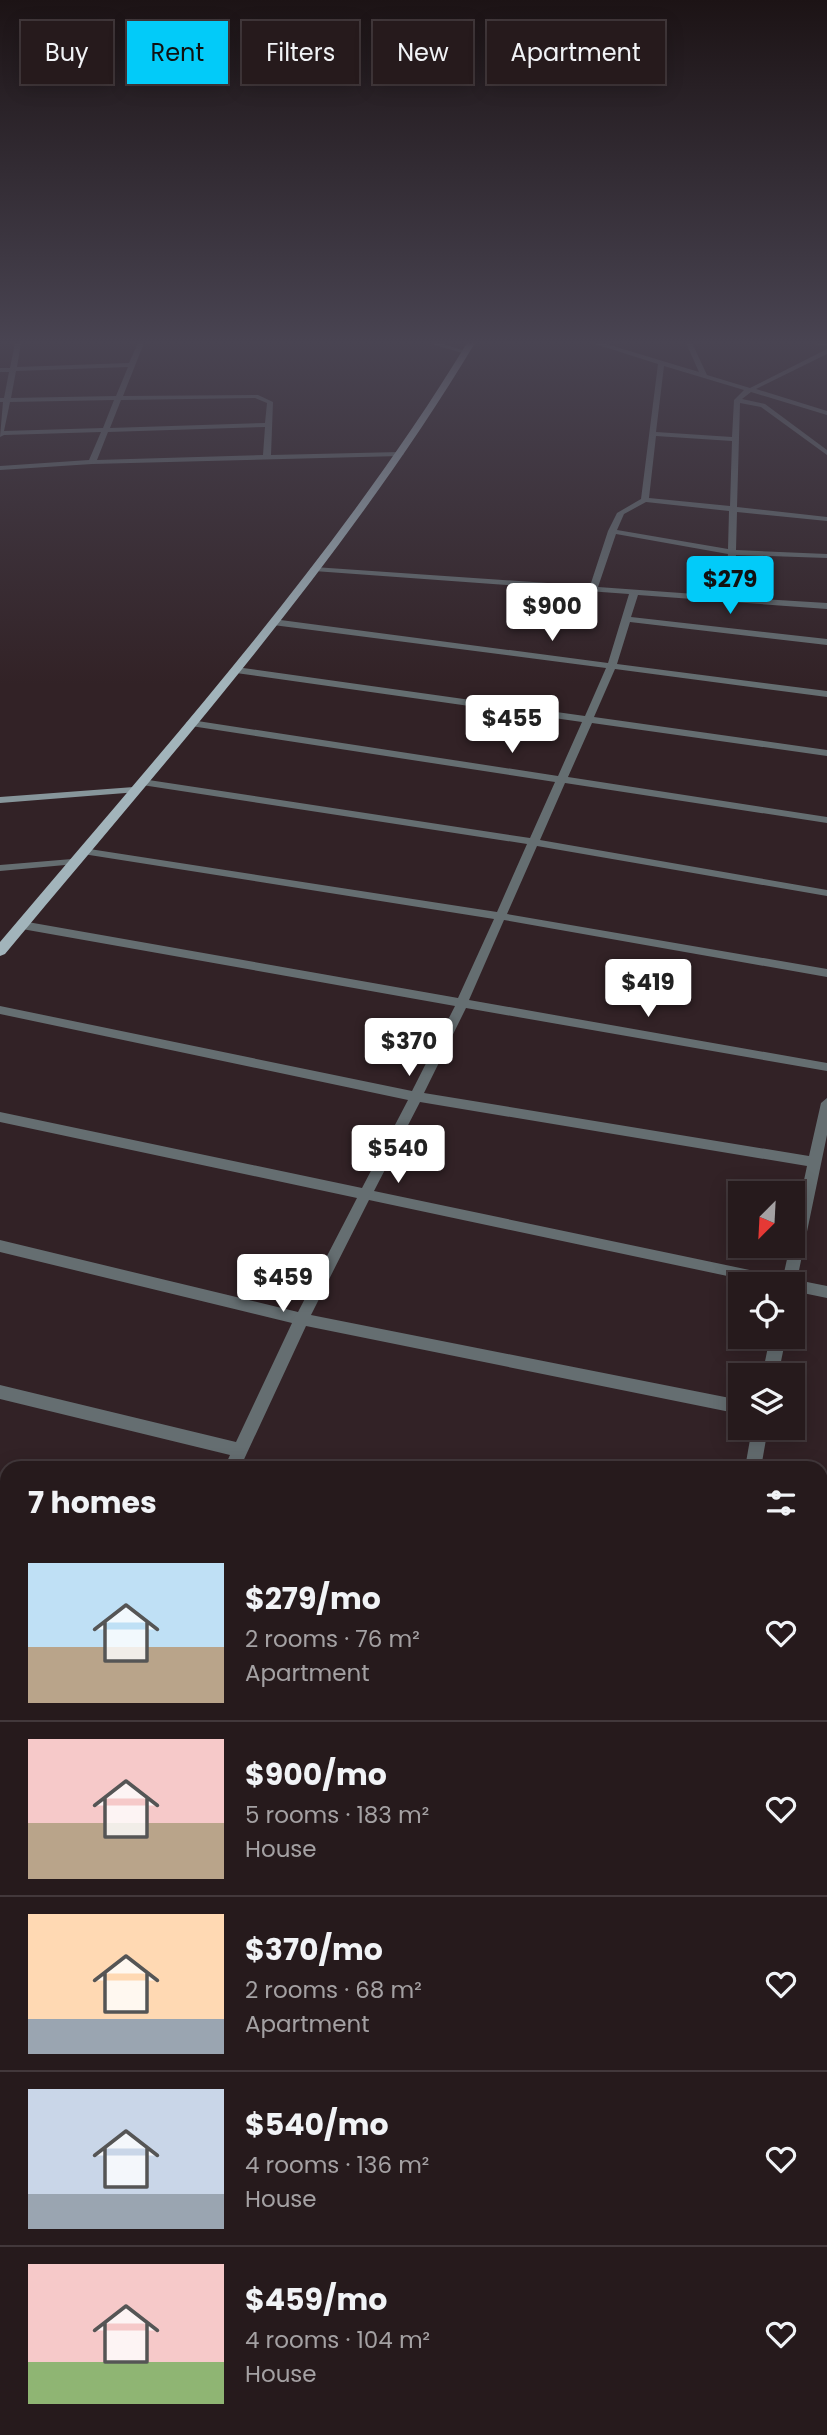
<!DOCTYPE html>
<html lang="en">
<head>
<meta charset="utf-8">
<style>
	:root { --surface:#261a1c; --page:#322729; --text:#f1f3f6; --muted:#a4a1a3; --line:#42383b; --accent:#02cbf9 }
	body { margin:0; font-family:Poppins,sans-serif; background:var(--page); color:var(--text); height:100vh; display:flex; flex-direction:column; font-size:26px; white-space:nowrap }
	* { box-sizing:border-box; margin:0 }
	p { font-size:23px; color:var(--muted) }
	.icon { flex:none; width:38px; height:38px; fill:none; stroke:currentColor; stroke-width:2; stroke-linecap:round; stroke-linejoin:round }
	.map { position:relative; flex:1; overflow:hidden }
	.side { position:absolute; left:0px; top:1461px; width:828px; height:975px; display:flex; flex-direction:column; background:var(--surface); border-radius:21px 21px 0 0; box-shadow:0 4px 18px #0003,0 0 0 2px var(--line) }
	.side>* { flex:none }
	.guide { position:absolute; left:21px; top:21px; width:786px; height:63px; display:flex; gap:14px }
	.needle { width:46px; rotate:204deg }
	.buttons { position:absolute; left:728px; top:1181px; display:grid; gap:14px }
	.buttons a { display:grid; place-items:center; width:77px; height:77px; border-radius:0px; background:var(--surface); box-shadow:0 4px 18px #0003,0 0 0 2px var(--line); font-size:35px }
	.price { position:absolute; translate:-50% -60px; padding:0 16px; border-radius:7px; background:#fff; color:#222; font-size:23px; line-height:46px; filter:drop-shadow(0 2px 4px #0008) }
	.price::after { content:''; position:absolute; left:50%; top:42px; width:21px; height:16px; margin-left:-10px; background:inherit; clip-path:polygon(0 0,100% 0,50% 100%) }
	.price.on { background:var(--accent); color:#111 }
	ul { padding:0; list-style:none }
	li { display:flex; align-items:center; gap:21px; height:175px; padding:0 28px }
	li+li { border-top:2px solid var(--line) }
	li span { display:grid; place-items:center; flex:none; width:196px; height:140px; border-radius:0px; color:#555 }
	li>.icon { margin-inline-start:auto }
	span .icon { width:84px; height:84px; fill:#fffc; stroke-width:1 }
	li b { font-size:30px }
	h2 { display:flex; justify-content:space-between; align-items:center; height:84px; padding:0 28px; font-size:30px }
	.chip { padding:0 24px; border-radius:0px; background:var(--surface); box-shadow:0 4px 18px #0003,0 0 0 2px var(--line); font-size:24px; line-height:63px }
	.chip.on { background:var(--accent); color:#111 }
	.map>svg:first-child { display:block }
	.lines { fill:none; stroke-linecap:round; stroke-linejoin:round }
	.street { fill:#656e71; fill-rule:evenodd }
	.secondary { fill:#87969b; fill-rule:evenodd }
	.primary { fill:#a2b4bb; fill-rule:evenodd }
</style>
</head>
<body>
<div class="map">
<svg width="827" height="2435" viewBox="0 0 827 2435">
	<rect width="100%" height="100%" fill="#322226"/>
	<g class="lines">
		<!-- street -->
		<path class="street" d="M15 343H21L17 367 129 363 138 343H144L123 396 258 395 273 402 271 455 400 452 404 454 400 456 92 464 0 470V466L89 460 101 432 4 435 0 437 3 402H0V398H4L9 372H0V368H10ZM128 367 116 396 11 398 16 371ZM255 398 267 403 265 423 110 428 121 400ZM114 400 103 428 4 431 10 402ZM265 427 263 455 97 460 108 432Z
			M428 343H440L469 352 466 354Z
			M592 343H603L699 372 686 343H692L707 375 750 388 827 349V354L756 389 827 411V415L751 392 742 399 765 404 827 450V455L761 407 740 403 737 507 827 517V521L737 512 736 550 827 554V558L736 555 732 597 827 603V609L638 595 631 617 827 639V645L630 622 617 664 827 691V697L615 669 594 717 827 750V756L592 723 568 777 827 817V823L565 783 540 840 827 890V896L537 846 507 914 827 969V977L504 920 469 1000 827 1063V1071L466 1008 424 1093 809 1156 821 1103 827 1098V1135L797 1280 827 1286V1298L793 1291V1284H765L369 1200 311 1315 740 1400V1414L306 1326 240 1468H224L230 1455 0 1399V1385L236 1442 292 1323 0 1252V1240L298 1312 357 1198 0 1122V1112L362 1188 408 1100 0 1014V1006L412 1091 455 1006 22 929 16 925 22 921 458 998 494 919 83 854 78 851 83 848 497 912 527 844 142 785 137 782 142 779 530 838 555 782 191 726 186 723 191 720 558 776 582 722 236 673 231 670 236 667 585 716 606 668 273 625 269 622 273 619 608 663 629 594 314 571 310 569 314 567 590 586 608 531 617 513 641 499 658 364ZM664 366 744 390 734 400 732 437 656 432ZM656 436 732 441 730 506 649 498ZM646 502 729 511 728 549 617 530 624 514ZM616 534 728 554 723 596 598 587ZM420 1102 807 1166 793 1232V1246H790L783 1277 374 1191Z
			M809 343H827V346Z
			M72 859 76 860V864L0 871V865Z
			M770 1337H786L778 1376H762Z
			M752 1428H768L761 1468H745Z
			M0 1548 7 1550V1566L0 1564Z
			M821 1631 827 1632V1650L821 1649Z
			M0 1664H7V1682H0Z
			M7 1819V1848L0 1851V1822Z
			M821 1820 827 1822V1842L821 1840Z
			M821 2062 827 2064V2086L821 2084Z
			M7 2408V2429H34L36 2435H0V2411Z
			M556 2429H580L579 2435H555Z"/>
		<!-- secondary -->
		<path class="secondary" d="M134 787 139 790 138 792 0 803V797Z"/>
		<!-- primary -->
		<path class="primary" d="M467 343H475C344 561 167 759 5 954L0 956V942C162 750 336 558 467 343Z"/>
	</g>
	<!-- sky -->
	<linearGradient id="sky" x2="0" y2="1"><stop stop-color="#1c1315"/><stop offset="0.5" stop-color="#494452"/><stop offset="1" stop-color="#494452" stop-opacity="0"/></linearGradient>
	<rect width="827" height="684" fill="url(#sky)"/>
</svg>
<div class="buttons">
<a><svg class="needle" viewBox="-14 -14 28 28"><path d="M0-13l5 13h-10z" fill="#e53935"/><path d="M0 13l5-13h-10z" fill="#a4a1a3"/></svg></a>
<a><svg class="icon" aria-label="locate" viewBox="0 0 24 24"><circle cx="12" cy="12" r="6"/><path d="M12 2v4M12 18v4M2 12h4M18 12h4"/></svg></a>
<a><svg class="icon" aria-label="layers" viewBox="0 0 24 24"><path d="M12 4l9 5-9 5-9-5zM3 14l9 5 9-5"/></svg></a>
</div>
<b class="price on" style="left:730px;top:616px">$279</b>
<b class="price" style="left:552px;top:643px">$900</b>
<b class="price" style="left:512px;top:755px">$455</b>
<b class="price" style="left:648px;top:1019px">$419</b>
<b class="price" style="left:409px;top:1078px">$370</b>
<b class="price" style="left:398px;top:1185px">$540</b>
<b class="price" style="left:283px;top:1314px">$459</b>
<div class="guide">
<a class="chip">Buy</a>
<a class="chip on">Rent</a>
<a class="chip">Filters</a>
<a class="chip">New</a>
<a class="chip">Apartment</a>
</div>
<section class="side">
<h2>7 homes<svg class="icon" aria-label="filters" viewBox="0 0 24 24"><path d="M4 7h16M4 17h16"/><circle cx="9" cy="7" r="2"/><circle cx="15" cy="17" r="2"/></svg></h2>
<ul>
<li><span style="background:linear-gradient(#bfe0f5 60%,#b9a48a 0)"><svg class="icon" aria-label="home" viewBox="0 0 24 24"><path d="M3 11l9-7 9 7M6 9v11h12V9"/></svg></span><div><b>$279/mo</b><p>2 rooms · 76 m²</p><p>Apartment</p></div><svg class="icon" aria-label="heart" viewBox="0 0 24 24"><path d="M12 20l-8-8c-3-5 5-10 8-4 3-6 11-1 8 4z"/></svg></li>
<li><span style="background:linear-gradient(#f6c9c9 60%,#b9a48a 0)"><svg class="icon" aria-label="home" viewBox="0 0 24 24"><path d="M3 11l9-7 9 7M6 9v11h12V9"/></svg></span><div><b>$900/mo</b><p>5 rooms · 183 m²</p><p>House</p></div><svg class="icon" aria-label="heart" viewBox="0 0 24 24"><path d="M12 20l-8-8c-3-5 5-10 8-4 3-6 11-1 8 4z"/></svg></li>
<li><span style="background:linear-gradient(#ffd9b3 75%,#9aa5b1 0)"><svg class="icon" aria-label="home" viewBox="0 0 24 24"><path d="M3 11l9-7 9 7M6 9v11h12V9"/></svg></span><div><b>$370/mo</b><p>2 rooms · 68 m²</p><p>Apartment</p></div><svg class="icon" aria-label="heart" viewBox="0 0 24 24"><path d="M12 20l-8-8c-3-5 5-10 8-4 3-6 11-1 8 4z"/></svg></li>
<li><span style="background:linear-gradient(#c9d6e8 75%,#9aa5b1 0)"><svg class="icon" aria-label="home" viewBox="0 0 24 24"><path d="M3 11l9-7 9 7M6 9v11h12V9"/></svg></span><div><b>$540/mo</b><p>4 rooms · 136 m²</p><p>House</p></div><svg class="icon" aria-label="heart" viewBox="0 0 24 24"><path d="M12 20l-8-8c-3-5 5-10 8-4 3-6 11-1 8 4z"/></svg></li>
<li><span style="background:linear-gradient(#f6c9c9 70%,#8fb573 0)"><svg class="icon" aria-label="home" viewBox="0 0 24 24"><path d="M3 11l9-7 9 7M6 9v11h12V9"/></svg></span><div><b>$459/mo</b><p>4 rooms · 104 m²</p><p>House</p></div><svg class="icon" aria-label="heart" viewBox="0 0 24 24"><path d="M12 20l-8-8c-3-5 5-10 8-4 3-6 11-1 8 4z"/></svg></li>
</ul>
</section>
</div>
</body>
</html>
